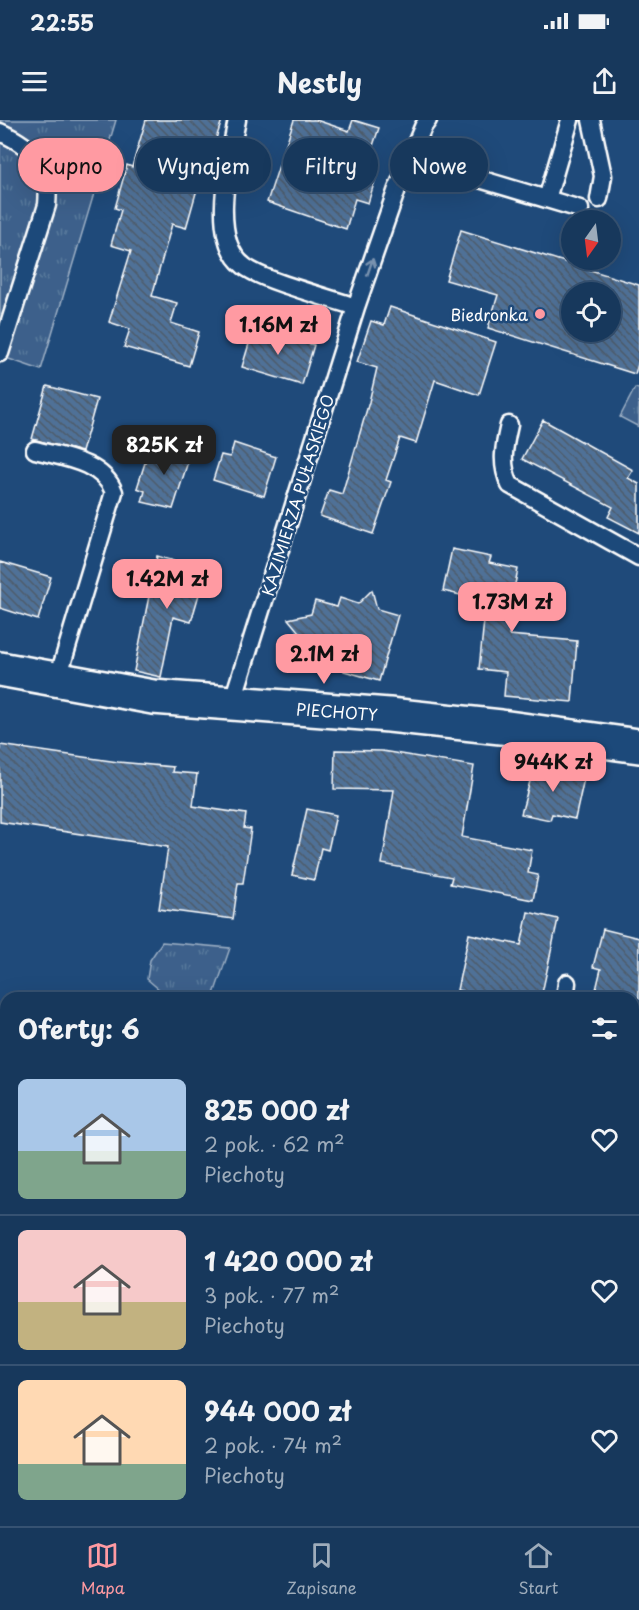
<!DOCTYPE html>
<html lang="pl">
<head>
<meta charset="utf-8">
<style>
	:root { --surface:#17385c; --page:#203f62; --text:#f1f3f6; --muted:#9eacbb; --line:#365272; --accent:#ff9aa2 }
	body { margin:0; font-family:"Playpen Sans",sans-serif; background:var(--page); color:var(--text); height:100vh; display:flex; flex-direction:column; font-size:22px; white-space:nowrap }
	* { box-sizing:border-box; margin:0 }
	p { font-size:20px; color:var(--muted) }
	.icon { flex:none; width:33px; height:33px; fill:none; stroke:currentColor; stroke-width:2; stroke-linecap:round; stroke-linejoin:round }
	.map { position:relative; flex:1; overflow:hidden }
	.details { position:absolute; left:0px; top:872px; width:639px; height:536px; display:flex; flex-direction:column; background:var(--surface); border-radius:18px 18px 0 0; box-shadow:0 6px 24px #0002,0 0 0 2px var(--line) }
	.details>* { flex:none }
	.banner { position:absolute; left:18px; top:18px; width:603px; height:54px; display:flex; gap:12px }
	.needle { width:39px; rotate:194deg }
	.fabs { position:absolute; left:561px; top:90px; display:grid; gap:12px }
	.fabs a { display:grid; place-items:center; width:60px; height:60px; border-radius:50%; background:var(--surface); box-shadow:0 6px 24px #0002,0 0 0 2px var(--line); font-size:30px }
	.price { position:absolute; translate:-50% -51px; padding:0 14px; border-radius:12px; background:var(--accent); color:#111; font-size:20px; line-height:39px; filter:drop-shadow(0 2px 3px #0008) }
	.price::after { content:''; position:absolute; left:50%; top:36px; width:18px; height:14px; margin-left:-9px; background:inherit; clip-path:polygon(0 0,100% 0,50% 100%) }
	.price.on { background:#222; color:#fff }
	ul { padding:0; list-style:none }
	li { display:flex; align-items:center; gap:18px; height:150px; padding:0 18px }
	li+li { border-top:2px solid var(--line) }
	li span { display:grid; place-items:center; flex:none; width:168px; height:120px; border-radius:9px; color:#555 }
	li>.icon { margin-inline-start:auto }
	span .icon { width:72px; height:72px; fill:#fffc; stroke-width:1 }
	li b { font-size:26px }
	h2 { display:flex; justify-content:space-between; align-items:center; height:72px; padding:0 18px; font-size:26px }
	.tag { padding:0 21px; border-radius:27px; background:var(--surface); box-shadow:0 6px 24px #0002,0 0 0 2px var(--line); font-size:21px; line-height:54px }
	.tag.on { background:var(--accent); color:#111 }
	.status { display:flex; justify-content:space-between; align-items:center; height:42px; padding:0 30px; background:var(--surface); direction:ltr }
	.status svg { height:16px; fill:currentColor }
	header { display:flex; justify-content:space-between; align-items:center; height:78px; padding:0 18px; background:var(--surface); font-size:27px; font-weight:700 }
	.dock { display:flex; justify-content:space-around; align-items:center; height:84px; border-top:2px solid var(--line); background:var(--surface); font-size:16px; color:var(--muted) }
	.dock a { display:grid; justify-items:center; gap:3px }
	.dock .on { color:var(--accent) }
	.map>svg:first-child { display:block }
	.grass { fill:url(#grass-dots); stroke:#9eb0c5; stroke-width:1.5 }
	.park { fill:url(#park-tufts); stroke:#9eb0c5; stroke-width:1.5 }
	.building { fill:url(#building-back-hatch); stroke:#fff; stroke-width:1.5; fill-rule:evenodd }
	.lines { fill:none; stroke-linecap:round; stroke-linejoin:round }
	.lane-casing { stroke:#fff; stroke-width:21 }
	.street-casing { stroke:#fff; stroke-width:38 }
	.secondary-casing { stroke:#fff; stroke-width:38 }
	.lane { stroke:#1f4a7a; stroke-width:16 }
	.street { stroke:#1f4a7a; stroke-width:33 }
	.secondary { stroke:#1f4a7a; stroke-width:33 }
	.oneway { stroke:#7992af }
	.poi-dot { fill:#ff9aa2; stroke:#1f4a7a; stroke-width:2 }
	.labels { text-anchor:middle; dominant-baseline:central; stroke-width:5; stroke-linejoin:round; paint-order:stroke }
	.poi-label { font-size:16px; fill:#fff; stroke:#1f4a7a; text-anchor:end }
	.street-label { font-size:16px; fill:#fff; stroke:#1f4a7a }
</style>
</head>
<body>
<div class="status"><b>22:55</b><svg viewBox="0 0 49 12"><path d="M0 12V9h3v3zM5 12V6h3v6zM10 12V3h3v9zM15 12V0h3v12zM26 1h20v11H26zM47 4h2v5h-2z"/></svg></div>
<header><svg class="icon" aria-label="menu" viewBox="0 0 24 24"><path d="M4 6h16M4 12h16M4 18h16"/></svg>Nestly<svg class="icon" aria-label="share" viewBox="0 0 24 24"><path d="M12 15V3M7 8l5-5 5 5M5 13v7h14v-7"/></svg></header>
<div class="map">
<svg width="639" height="1406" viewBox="0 0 639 1406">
	<defs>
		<pattern id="grass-dots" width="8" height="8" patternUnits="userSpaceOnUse" patternTransform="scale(1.5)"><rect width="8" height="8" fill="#3c618b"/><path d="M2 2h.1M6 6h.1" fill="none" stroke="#59799c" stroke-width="1.8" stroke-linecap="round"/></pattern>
		<pattern id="park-tufts" width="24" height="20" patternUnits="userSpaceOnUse" patternTransform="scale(1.5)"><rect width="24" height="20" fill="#3c618b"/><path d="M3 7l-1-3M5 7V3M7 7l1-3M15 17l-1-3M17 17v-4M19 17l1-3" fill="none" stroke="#59799c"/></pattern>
		<pattern id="building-back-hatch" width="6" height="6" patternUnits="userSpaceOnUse" patternTransform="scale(1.5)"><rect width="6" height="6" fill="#507197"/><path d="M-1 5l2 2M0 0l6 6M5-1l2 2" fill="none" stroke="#4e5b6a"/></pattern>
	</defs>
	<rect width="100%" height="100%" fill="#1f4a7a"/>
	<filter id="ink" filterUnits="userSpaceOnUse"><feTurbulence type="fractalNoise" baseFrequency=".0167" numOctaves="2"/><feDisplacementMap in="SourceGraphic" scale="12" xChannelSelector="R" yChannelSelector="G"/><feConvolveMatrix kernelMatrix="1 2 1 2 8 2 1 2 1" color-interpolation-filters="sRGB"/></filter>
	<g filter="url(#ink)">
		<!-- grass -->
		<path class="grass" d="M0 1021 6 1023V1213L0 1211Z
			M494 1401H538V1404L481 1406Z"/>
		<!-- park -->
		<path class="park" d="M0 0H116L41 250 0 236Z
			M635 268 639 269V307L620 297Z
			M162 822 230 828 213 877H168L147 859 150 840Z"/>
		<!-- building -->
		<path class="building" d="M146 0H222L213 28 209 27 186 108 172 104 152 176 177 183 171 203 199 212 189 246 124 227 130 209 109 202 131 131 111 125 121 90 115 88 127 45 132 47Z
			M294 0H316L349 11 353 0 379 8 365 49 377 54 368 83 355 79 346 109 267 82Z
			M461 110 639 165V241L635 254 488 208 498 175 446 160ZM572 172H610V212H572Z
			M390 187 496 222 479 275 435 260 416 323 400 318 386 360 391 362 373 414 320 396 329 370 342 374 369 282 377 248 357 242 371 201 384 205Z
			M254 207 314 225 302 265 242 247Z
			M47 266 97 279 82 332 32 319Z
			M543 300 633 350 628 358 639 364V413L608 397 613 387 522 339Z
			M162 323 191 332 173 389 142 382 145 371 137 368 149 330 159 333Z
			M234 323 276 337 264 376 213 360 221 335 230 337Z
			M452 429 491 437 489 443 518 449 510 489H513L509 515 577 521 572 582 504 576 506 552 479 549 486 481 443 471Z
			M157 436 206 450 191 502 173 497 161 557 134 551Z
			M0 442 51 457 38 500 0 488Z
			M372 470 377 489 398 495 379 561 344 551 348 538 302 525 304 518 288 499 311 494 315 481 337 487 340 478 358 484Z
			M0 625 118 642 173 647 172 652 197 654 193 686 246 694 244 708 251 709 243 763H238L233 799 159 789 168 727 0 702Z
			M335 630 382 631 474 646 462 717 532 730 528 753 538 755 533 780 450 764 452 757 382 744 394 670 334 669Z
			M535 643 585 654 575 699 552 694 550 700 521 694Z
			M307 689 336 695 328 730 321 728 314 760 292 755Z
			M528 792 558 799 541 878H490L457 870 469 814 521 825Z
			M603 809 639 818V878H594L601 849 593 847Z"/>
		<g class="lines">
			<defs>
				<path id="lane" d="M237 0C230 37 208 119 244 146 263 161 330 178 356 187
					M591 0 603 56 599 79
					M0 12C35 28 51 45 47 85L0 233
					M409 38 580 89
					M547 79 570 0
					M509 305C504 327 500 344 510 365L639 437
					M35 330C62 337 103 342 114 372L57 561
					M232 583 356 187 397 69 423 7 428 0
					M565 878 567 863
					M633 982 639 984
					M0 1221 6 1223
					M424 1401 427 1406"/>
				<path id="street" d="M0 549 153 577 389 595 501 607 639 626"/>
				<path id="secondary" d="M633 1390 639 1388
					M585 1406 601 1401"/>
			</defs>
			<!-- lane casing -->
			<use href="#lane" class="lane-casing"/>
			<!-- street casing -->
			<use href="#street" class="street-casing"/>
			<!-- secondary casing -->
			<use href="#secondary" class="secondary-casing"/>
			<!-- lane -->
			<use href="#lane" class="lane"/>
			<!-- street -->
			<use href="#street" class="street"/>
			<!-- secondary -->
			<use href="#secondary" class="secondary"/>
		</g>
		<!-- one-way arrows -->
		<defs><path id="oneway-shaft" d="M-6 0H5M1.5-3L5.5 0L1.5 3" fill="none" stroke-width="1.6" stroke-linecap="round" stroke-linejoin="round" transform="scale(1.5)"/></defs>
		<use class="oneway" href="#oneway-shaft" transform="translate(370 147) rotate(-71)"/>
	</g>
	<!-- markers -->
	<circle class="poi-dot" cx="540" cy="194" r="6"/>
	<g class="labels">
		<!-- poi labels -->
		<g class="poi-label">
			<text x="528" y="194">Biedronka</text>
		</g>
		<!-- street labels -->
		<g class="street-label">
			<text transform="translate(297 375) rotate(-73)">KAZIMIERZA PUŁASKIEGO</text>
			<text transform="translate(337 591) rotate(4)">PIECHOTY</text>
		</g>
	</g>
</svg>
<div class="fabs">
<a><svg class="needle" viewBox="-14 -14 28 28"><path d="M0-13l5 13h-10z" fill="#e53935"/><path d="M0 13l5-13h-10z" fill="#9eacbb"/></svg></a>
<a><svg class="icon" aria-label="locate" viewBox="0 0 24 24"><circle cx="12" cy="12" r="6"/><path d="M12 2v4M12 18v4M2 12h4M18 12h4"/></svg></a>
</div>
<b class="price" style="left:278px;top:236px">1.16M zł</b>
<b class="price on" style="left:164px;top:356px">825K zł</b>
<b class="price" style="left:167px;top:490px">1.42M zł</b>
<b class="price" style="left:512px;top:513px">1.73M zł</b>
<b class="price" style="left:324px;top:565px">2.1M zł</b>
<b class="price" style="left:553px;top:673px">944K zł</b>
<div class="banner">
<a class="tag on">Kupno</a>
<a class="tag">Wynajem</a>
<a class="tag">Filtry</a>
<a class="tag">Nowe</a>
</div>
<section class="details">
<h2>Oferty: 6<svg class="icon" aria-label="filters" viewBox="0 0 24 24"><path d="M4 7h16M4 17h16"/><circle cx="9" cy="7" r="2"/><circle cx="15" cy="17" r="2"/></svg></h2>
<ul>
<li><span style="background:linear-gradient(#a9c7e8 60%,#7fa58c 0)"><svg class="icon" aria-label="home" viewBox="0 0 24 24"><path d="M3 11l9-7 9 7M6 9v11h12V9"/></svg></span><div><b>825 000 zł</b><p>2 pok. · 62 m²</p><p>Piechoty</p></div><svg class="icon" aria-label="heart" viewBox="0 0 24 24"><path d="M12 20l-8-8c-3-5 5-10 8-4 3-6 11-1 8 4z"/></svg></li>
<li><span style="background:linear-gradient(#f6c9c9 60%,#c2b280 0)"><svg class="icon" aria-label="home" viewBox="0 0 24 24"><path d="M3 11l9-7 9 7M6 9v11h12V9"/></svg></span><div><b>1 420 000 zł</b><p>3 pok. · 77 m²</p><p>Piechoty</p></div><svg class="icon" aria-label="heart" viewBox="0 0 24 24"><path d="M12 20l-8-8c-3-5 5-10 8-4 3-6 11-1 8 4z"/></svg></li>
<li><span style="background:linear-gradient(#ffd9b3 70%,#7fa58c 0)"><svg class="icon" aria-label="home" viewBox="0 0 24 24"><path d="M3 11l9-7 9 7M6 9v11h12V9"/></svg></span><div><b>944 000 zł</b><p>2 pok. · 74 m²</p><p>Piechoty</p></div><svg class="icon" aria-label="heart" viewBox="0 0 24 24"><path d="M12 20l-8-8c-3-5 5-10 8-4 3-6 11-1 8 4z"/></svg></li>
</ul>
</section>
</div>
<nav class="dock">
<a class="on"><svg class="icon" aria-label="map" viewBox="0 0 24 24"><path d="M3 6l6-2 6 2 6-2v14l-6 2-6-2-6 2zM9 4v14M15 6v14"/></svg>Mapa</a>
<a><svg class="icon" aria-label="saved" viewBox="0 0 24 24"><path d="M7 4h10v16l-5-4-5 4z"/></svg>Zapisane</a>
<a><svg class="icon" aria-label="home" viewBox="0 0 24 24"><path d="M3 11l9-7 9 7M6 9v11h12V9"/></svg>Start</a>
</nav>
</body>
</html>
